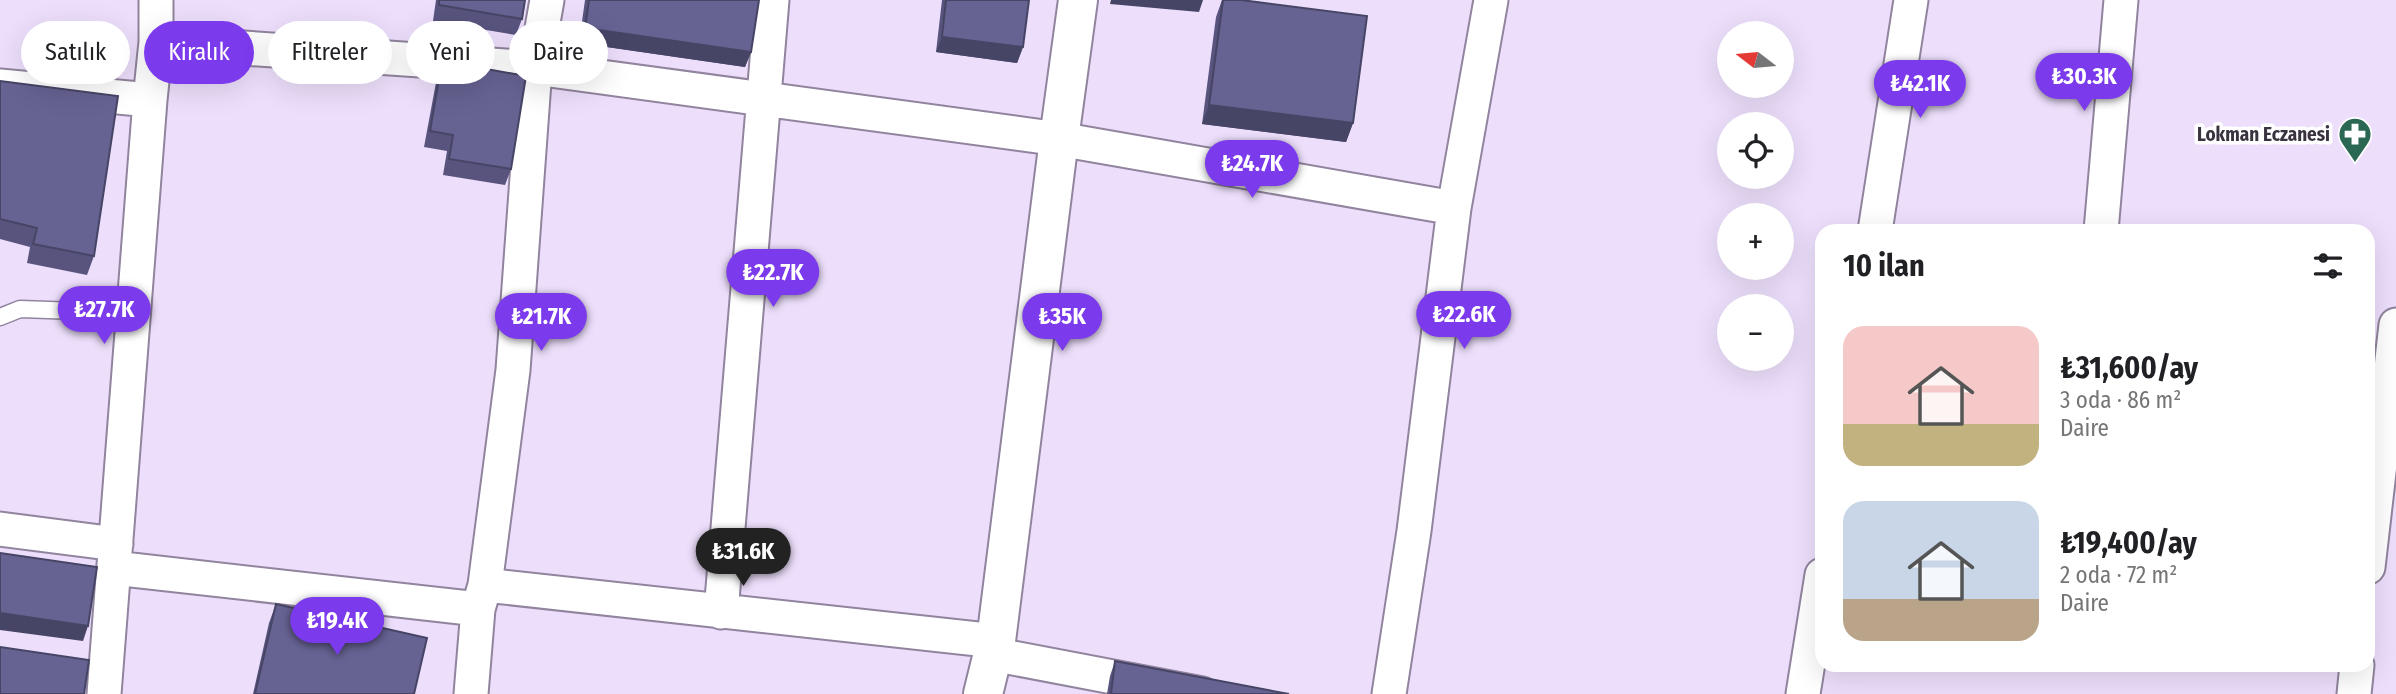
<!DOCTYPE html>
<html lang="tr">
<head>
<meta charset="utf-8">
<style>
	:root { --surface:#fff; --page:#f2f2f2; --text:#202124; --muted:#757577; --accent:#7c3aed }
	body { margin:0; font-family:"Fira Sans Condensed",sans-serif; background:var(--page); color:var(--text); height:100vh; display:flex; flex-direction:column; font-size:26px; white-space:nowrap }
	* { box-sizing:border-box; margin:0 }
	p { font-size:23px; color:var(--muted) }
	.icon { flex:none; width:38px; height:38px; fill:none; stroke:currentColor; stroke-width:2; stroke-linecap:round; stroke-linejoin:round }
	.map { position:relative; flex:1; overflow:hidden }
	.details { position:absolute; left:1815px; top:224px; width:560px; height:448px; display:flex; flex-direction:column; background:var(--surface); border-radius:21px; box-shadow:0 7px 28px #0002 }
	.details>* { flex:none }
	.top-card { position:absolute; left:21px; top:21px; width:665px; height:63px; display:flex; gap:14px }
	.needle { width:46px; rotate:286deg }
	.tools { position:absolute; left:1717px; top:21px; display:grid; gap:14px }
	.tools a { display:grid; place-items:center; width:77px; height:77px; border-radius:50%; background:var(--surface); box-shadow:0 7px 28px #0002; font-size:35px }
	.price { position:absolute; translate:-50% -60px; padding:0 16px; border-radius:24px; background:var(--accent); color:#fff; font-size:23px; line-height:46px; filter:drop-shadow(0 2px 4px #0008) }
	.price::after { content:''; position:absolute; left:50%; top:42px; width:21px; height:16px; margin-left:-10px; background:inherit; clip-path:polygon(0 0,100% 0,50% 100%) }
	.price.on { background:#222; color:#fff }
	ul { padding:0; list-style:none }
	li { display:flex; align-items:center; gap:21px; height:175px; padding:0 28px }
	li span { display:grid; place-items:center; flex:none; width:196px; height:140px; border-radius:21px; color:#555 }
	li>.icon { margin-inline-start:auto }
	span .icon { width:84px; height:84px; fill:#fffc; stroke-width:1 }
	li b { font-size:30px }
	h2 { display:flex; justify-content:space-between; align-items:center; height:84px; padding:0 28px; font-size:30px }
	.chip { padding:0 24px; border-radius:32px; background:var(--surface); box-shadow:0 7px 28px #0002; font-size:24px; line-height:63px }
	.chip.on { background:var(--accent); color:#fff }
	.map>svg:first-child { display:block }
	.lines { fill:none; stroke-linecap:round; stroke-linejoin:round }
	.lane-casing { stroke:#91849e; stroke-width:19 }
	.street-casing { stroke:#91849e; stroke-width:37 }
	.secondary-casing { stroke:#91849e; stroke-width:42 }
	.lane { stroke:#fff; stroke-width:16 }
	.street { stroke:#fff; stroke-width:33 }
	.secondary { stroke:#fff; stroke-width:38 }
	.wall { fill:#58547e }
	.shaded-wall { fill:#474566 }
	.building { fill:#666292; stroke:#474566; stroke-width:2 }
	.labels { text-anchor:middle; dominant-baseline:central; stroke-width:7; stroke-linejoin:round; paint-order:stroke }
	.poi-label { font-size:19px; font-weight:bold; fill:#38333e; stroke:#fff; text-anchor:end }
</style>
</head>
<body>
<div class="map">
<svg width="2396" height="694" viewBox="0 0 2396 694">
	<rect width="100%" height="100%" fill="#eddffc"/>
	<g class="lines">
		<defs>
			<path id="lane" d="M0 317 20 309 134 313"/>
			<path id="street" d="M156 42 535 68 1059 139 1454 208
				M0 86 150 100
				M1875 231 1911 0
				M2101 231 2121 0
				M0 529 116 544
				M2368 567 2396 325
				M114 568 478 609
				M485 585 996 641
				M721 612 772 0
				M992 654 1202 694
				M104 694 150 100 156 42V0
				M471 694 478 609 485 585 513 370 535 68 547 0
				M1389 694 1414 531 1454 208 1491 0
				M1803 694 1822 575
				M2354 694 2357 665"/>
			<path id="secondary" d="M983 694 996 641 1059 139 1078 0"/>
		</defs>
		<!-- lane casing -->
		<use href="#lane" class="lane-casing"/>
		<!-- street casing -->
		<use href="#street" class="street-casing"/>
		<!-- secondary casing -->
		<use href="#secondary" class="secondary-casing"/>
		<!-- lane -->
		<use href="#lane" class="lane"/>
		<!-- street -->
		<use href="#street" class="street"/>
		<!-- secondary -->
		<use href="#secondary" class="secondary"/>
	</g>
	<!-- wall -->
	<path class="wall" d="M436 0H525L522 19 516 35 433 21Z
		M585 0H759L751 52 745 67 579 43Z
		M942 0H1029L1023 47 1017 63 936 52Z
		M1222 0H1241L1353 123 1346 142 1202 124 1216 17Z
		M442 61 511 169 505 185 443 175 447 151 424 147 437 77Z
		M0 81 94 256 87 275 27 263 30 247 0 239Z
		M276 604 414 694H253L269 623Z
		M1115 661 1289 694H1107L1110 676Z"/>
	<!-- shaded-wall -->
	<path class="shaded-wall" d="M1111 0H1203L1199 12 1110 4Z
		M585 28 751 52 745 67 579 43Z
		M942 37 1023 47 1017 63 936 52Z
		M1209 105 1353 123 1346 142 1202 124Z
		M0 613 88 626 83 641 0 630Z"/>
	<!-- building -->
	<path class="building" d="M439 0H525L522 19 439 5Z
		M589 0H759L751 52 585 28Z
		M946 0H1029L1023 47 942 37Z
		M1223 0H1241L1367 16 1353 123 1209 105Z
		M442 61 526 76 511 169 449 159 453 135 430 131Z
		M0 81 118 96 94 256 33 244 37 228 0 219Z
		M0 553 97 567 88 626 0 613Z
		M276 604 427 638 414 694H255Z
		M0 647 89 660 84 694H0Z
		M1115 661 1289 694H1111Z"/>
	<!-- icons -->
	<defs>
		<symbol id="pharmacy-pin" viewBox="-11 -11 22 30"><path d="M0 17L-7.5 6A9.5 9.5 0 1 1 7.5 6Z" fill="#2a6854" stroke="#fff"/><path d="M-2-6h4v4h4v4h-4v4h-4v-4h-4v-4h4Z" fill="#fff"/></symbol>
	</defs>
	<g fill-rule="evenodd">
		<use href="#pharmacy-pin" x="2336" y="115" width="38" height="52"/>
	</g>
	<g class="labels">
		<!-- poi labels -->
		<g class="poi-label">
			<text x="2330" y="134">Lokman Eczanesi</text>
		</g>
	</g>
</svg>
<div class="tools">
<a><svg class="needle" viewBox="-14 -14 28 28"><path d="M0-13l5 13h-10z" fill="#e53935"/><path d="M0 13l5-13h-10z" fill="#757577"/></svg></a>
<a><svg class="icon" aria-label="locate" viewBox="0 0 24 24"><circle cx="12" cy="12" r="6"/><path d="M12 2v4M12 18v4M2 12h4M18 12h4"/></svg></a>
<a>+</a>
<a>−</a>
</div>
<b class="price" style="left:2084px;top:113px">₺30.3K</b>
<b class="price" style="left:1920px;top:120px">₺42.1K</b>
<b class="price" style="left:1252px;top:200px">₺24.7K</b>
<b class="price" style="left:773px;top:309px">₺22.7K</b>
<b class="price" style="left:104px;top:346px">₺27.7K</b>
<b class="price" style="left:1464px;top:351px">₺22.6K</b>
<b class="price" style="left:541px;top:353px">₺21.7K</b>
<b class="price" style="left:1062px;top:353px">₺35K</b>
<b class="price on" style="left:743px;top:588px">₺31.6K</b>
<b class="price" style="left:337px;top:657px">₺19.4K</b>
<div class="top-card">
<a class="chip">Satılık</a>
<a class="chip on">Kiralık</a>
<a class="chip">Filtreler</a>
<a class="chip">Yeni</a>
<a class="chip">Daire</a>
</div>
<section class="details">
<h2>10 ilan<svg class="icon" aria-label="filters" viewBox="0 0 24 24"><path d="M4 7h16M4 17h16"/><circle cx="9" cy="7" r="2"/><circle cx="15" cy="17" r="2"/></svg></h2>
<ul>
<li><span style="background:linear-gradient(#f6c9c9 70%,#c2b280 0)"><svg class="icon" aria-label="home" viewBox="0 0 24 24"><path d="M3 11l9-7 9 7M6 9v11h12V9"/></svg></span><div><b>₺31,600/ay</b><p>3 oda · 86 m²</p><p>Daire</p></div></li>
<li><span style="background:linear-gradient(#c9d6e8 70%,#b9a48a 0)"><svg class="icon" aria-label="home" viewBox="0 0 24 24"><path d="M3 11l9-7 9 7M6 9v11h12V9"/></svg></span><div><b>₺19,400/ay</b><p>2 oda · 72 m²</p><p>Daire</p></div></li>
</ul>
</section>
</div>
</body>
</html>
